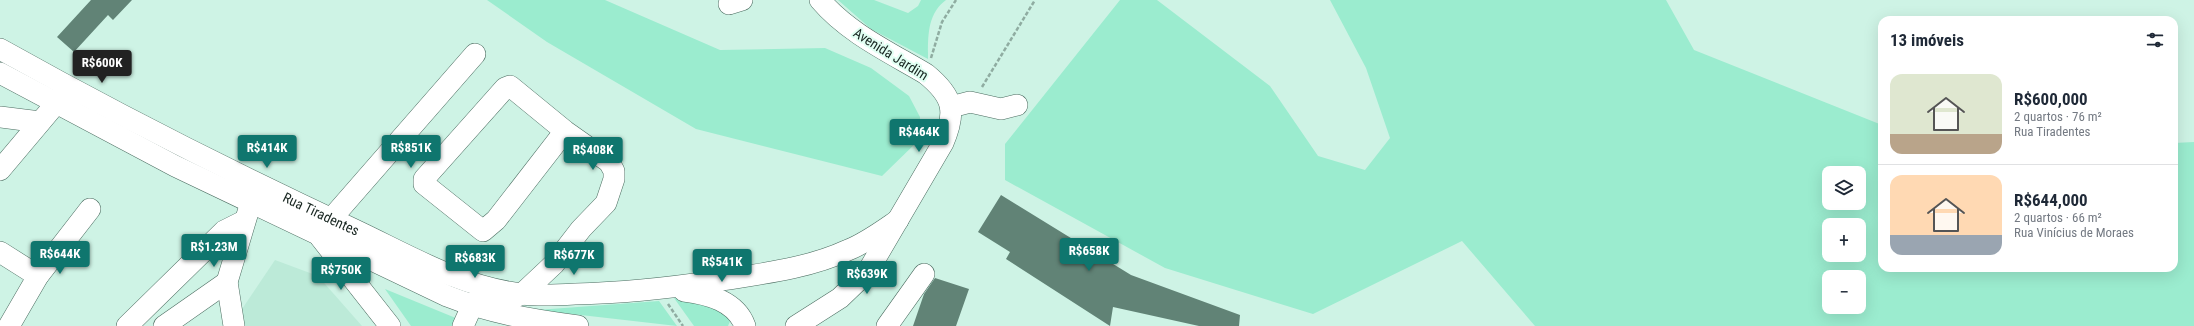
<!DOCTYPE html>
<html lang="pt">
<head>
<meta charset="utf-8">
<style>
	:root { --surface:#fff; --page:#f6f6f7; --text:#1f2937; --muted:#747a83; --line:#e0e1e3; --accent:#0f766e }
	body { margin:0; font-family:"Roboto Condensed",sans-serif; background:var(--page); color:var(--text); height:100vh; display:flex; flex-direction:column; font-size:15px; white-space:nowrap }
	* { box-sizing:border-box; margin:0 }
	p { font-size:13px; color:var(--muted) }
	.icon { flex:none; width:22px; height:22px; fill:none; stroke:currentColor; stroke-width:2; stroke-linecap:round; stroke-linejoin:round }
	.map { position:relative; flex:1; overflow:hidden }
	.sheet { position:absolute; left:1878px; top:16px; width:300px; height:256px; display:flex; flex-direction:column; background:var(--surface); border-radius:12px; box-shadow:0 4px 16px #0002 }
	.sheet>* { flex:none }
	.tools { position:absolute; left:1822px; top:166px; display:grid; gap:8px }
	.tools a { display:grid; place-items:center; width:44px; height:44px; border-radius:8px; background:var(--surface); box-shadow:0 4px 16px #0002; font-size:20px }
	.price { position:absolute; translate:-50% -34px; padding:0 9px; border-radius:4px; background:var(--accent); color:#fff; font-size:13px; line-height:26px; filter:drop-shadow(0 1px 2px #0008) }
	.price::after { content:''; position:absolute; left:50%; top:24px; width:12px; height:9px; margin-left:-6px; background:inherit; clip-path:polygon(0 0,100% 0,50% 100%) }
	.price.on { background:#222; color:#fff }
	ul { padding:0; list-style:none }
	li { display:flex; align-items:center; gap:12px; height:100px; padding:0 12px }
	li+li { border-top:1px solid var(--line) }
	li span { display:grid; place-items:center; flex:none; width:112px; height:80px; border-radius:12px; color:#555 }
	li>.icon { margin-inline-start:auto }
	span .icon { width:48px; height:48px; fill:#fffc; stroke-width:1 }
	li b { font-size:17px }
	h2 { display:flex; justify-content:space-between; align-items:center; height:48px; padding:0 12px; font-size:17px }
	.map>svg:first-child { display:block }
	.built { fill:#bcead8 }
	.green { fill:#9beccf; fill-rule:evenodd }
	.building { fill:#618376 }
	.lines { fill:none; stroke-linecap:round; stroke-linejoin:round }
	.minor-casing { stroke:#4b6c60; stroke-width:22 }
	.path { stroke:#8faca1; stroke-width:2.5; stroke-dasharray:4 2; stroke-linecap:butt }
	.minor { stroke:#fff; stroke-width:21 }
	.labels { text-anchor:middle; dominant-baseline:central; stroke-width:4; stroke-linejoin:round; paint-order:stroke }
	.street-label { font-size:14px; fill:#182621; stroke:#e1fff3 }
</style>
</head>
<body>
<div class="map">
<svg width="2194" height="326" viewBox="0 0 2194 326">
	<rect width="100%" height="100%" fill="#cef3e5"/>
	<!-- built -->
	<path class="built" d="M275 260 318 276 362 326H243L238 315Z"/>
	<!-- green -->
	<path class="green" d="M487 0H605L720 50 825 48 871 68 909 96 920 117V139L882 176 696 129 547 42Z
		M838 0H874L908 13 918 6 921 0H946C927 14 928 37 928 59L871 29Z
		M1120 0H1157L1270 86 1318 156 1365 170 1390 138 1366 68 1330 0H1666L1694 50 1882 125V268H2174V143L2194 142V326H1535L1462 241 1313 314 1165 268 1005 180V144ZM1829 173H1859V203H1829ZM1829 225H1859V255H1829ZM1829 277H1859V307H1829Z
		M385 289 463 321 461 326H411Z
		M674 298 700 302 723 309 731 319 728 326H694Z
		M659 301 677 326 537 310Z"/>
	<!-- building -->
	<path class="building" d="M91 0H132L113 20 108 15 74 52 57 37Z
		M1001 195 1131 275 1240 315 1239 326H1199L1113 307 1110 326 1006 259 1010 252 978 232Z
		M935 278 969 289 956 326H913L924 294Z"/>
	<g class="lines">
		<defs>
			<g id="minor">
				<path d="M729 4 742 0"/>
				<path id="s1" d="M0 49C116 114 235 174 355 230 410 256 461 287 522 294 540 296 558 295 575 294 623 293 669 288 716 281 759 274 807 269 848 250 866 243 882 231 898 220"/>
				<path d="M0 73 175 166 447 296C490 313 532 320 578 326"/>
				<path d="M951 107 970 102 1001 109 1017 105"/>
				<path d="M0 117 40 122"/>
				<path d="M0 170 64 94"/>
				<path d="M331 219 475 54"/>
				<path d="M320 237 390 326"/>
				<path d="M0 252 38 276"/>
				<path d="M227 282 234 326"/>
				<path d="M684 291C708 294 736 301 745 326"/>
				<path d="M9 326 38 276 90 209"/>
				<path d="M127 326 224 231 244 221"/>
				<path d="M164 326 227 282 251 202"/>
				<path d="M463 326 472 306 479 299 508 300 522 294 554 264 581 229 606 203 614 179V171L609 162 565 131 510 86 505 88 424 179V184L483 231 496 220 565 131"/>
				<path d="M796 326 840 298 868 271 943 143C957 111 953 96 926 74 889 52 848 33 820 0"/>
				<path d="M887 326 924 274"/>
			</g>
		</defs>
		<!-- minor casing -->
		<use href="#minor" class="minor-casing"/>
		<!-- path -->
		<path class="path" d="M931 58 942 22 956 0
			M982 87 1035 0
			M668 304 683 326"/>
		<!-- minor -->
		<use href="#minor" class="minor"/>
	</g>
	<g class="labels">
		<!-- street labels -->
		<g class="street-label">
			<text transform="translate(891 54) rotate(32)">Avenida Jardim</text>
			<text stroke="none"><textPath href="#s1" startOffset="361">Rua Tiradentes</textPath></text>
		</g>
	</g>
</svg>
<div class="tools">
<a><svg class="icon" aria-label="layers" viewBox="0 0 24 24"><path d="M12 4l9 5-9 5-9-5zM3 14l9 5 9-5"/></svg></a>
<a>+</a>
<a>−</a>
</div>
<b class="price on" style="left:102px;top:84px">R$600K</b>
<b class="price" style="left:919px;top:153px">R$464K</b>
<b class="price" style="left:267px;top:169px">R$414K</b>
<b class="price" style="left:411px;top:169px">R$851K</b>
<b class="price" style="left:593px;top:171px">R$408K</b>
<b class="price" style="left:214px;top:268px">R$1.23M</b>
<b class="price" style="left:1089px;top:272px">R$658K</b>
<b class="price" style="left:60px;top:275px">R$644K</b>
<b class="price" style="left:574px;top:276px">R$677K</b>
<b class="price" style="left:475px;top:279px">R$683K</b>
<b class="price" style="left:722px;top:283px">R$541K</b>
<b class="price" style="left:341px;top:291px">R$750K</b>
<b class="price" style="left:867px;top:295px">R$639K</b>
<section class="sheet">
<h2>13 imóveis<svg class="icon" aria-label="filters" viewBox="0 0 24 24"><path d="M4 7h16M4 17h16"/><circle cx="9" cy="7" r="2"/><circle cx="15" cy="17" r="2"/></svg></h2>
<ul>
<li><span style="background:linear-gradient(#dfe7d0 75%,#b9a48a 0)"><svg class="icon" aria-label="home" viewBox="0 0 24 24"><path d="M3 11l9-7 9 7M6 9v11h12V9"/></svg></span><div><b>R$600,000</b><p>2 quartos · 76 m²</p><p>Rua Tiradentes</p></div></li>
<li><span style="background:linear-gradient(#ffd9b3 75%,#9aa5b1 0)"><svg class="icon" aria-label="home" viewBox="0 0 24 24"><path d="M3 11l9-7 9 7M6 9v11h12V9"/></svg></span><div><b>R$644,000</b><p>2 quartos · 66 m²</p><p>Rua Vinícius de Moraes</p></div></li>
</ul>
</section>
</div>
</body>
</html>
